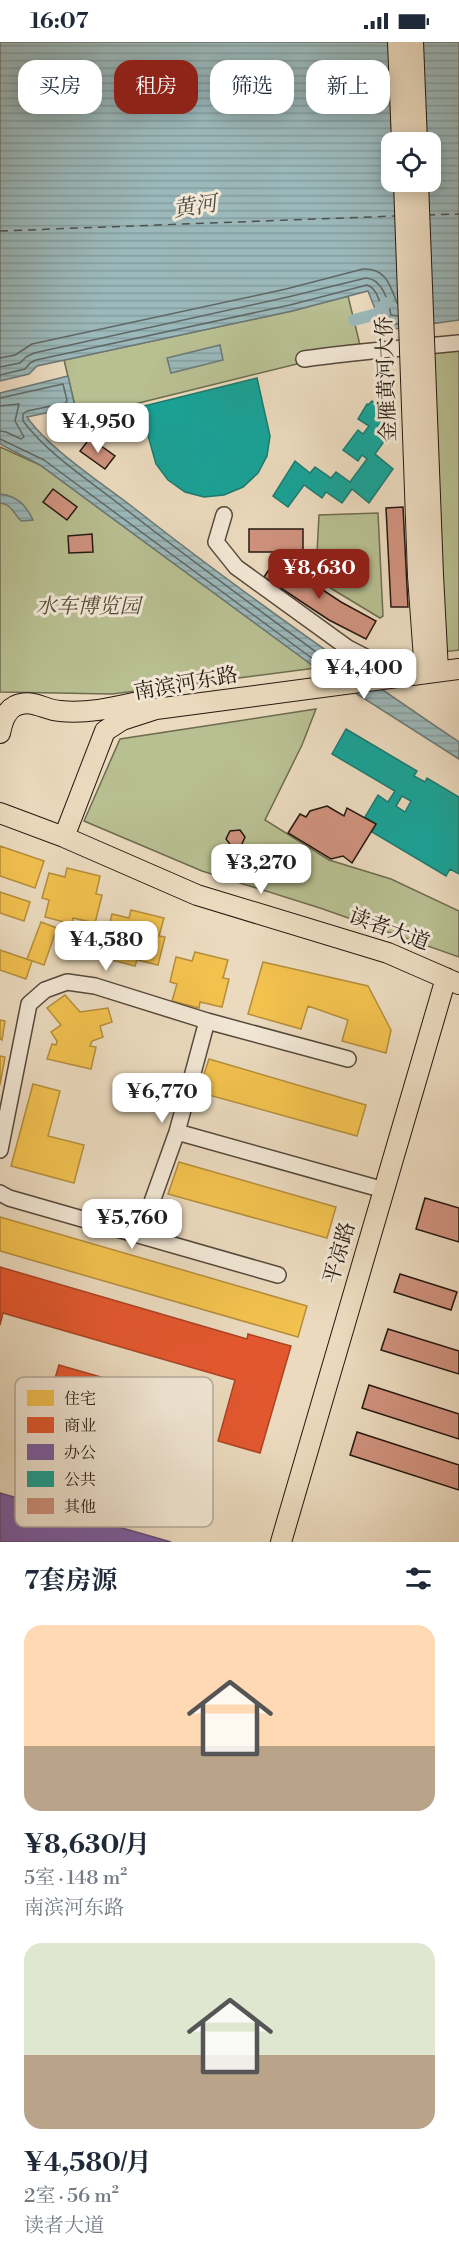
<!DOCTYPE html>
<html lang="zh">
<head>
<meta charset="utf-8">
<style>
	:root { --surface:#fff; --page:#f6f6f7; --text:#1f2937; --muted:#747a83; --accent:#8f2418 }
	body { margin:0; font-family:"Libre Bodoni","Noto Serif SC",serif; background:var(--page); color:var(--text); height:100vh; display:flex; flex-direction:column; font-size:22px; white-space:nowrap }
	* { box-sizing:border-box; margin:0 }
	p { font-size:20px; color:var(--muted) }
	.icon { flex:none; width:33px; height:33px; fill:none; stroke:currentColor; stroke-width:2; stroke-linecap:round; stroke-linejoin:round }
	.map { position:relative; height:1500px; overflow:hidden }
	.details { display:flex; flex-direction:column; background:var(--surface); flex:1 }
	.details>* { flex:none }
	.hud { position:absolute; left:18px; top:18px; width:423px; height:54px; display:flex; gap:12px }
	.buttons { position:absolute; left:381px; top:90px; display:grid; gap:12px }
	.buttons a { display:grid; place-items:center; width:60px; height:60px; border-radius:12px; background:var(--surface); box-shadow:0 3px 15px #0003; font-size:30px }
	.price { position:absolute; translate:-50% -51px; padding:0 14px; border-radius:12px; background:#fff; color:#222; font-size:20px; line-height:39px; filter:drop-shadow(0 2px 3px #0008) }
	.price::after { content:''; position:absolute; left:50%; top:36px; width:18px; height:14px; margin-left:-9px; background:inherit; clip-path:polygon(0 0,100% 0,50% 100%) }
	.price.selected { background:var(--accent); color:#fff }
	ul { padding:0; list-style:none }
	li { display:grid; align-content:center; gap:12px; height:318px; padding:0 24px }
	li span { display:grid; place-items:center; height:186px; border-radius:18px; color:#555 }
	li>.icon { margin-inline-start:auto }
	span .icon { width:108px; height:108px; fill:#fffc; stroke-width:1 }
	li b { font-size:26px }
	h2 { display:flex; justify-content:space-between; align-items:center; height:72px; padding:0 24px; font-size:26px }
	.tag { padding:0 21px; border-radius:18px; background:var(--surface); box-shadow:0 3px 15px #0003; font-size:21px; line-height:54px }
	.tag.selected { background:var(--accent); color:#fff }
	.status { display:flex; justify-content:space-between; align-items:center; height:42px; padding:0 30px; background:var(--surface); direction:ltr }
	.status svg { height:16px; fill:currentColor }
	.map>svg:first-child { display:block }
	.green { fill:#b8bf91; stroke:#6e6c50; stroke-width:1.5 }
	.water { fill:url(#water-rules); stroke:#6c7876; stroke-width:1.5; fill-rule:evenodd }
	.homes { fill:#f2c14e; stroke:#b48e3b; stroke-width:1.5 }
	.shops { fill:#e4572e; stroke:#ab4425; stroke-width:1.5 }
	.offices { fill:#7b5ea7; stroke:#61497a; stroke-width:1.5 }
	.public { fill:#17a398; stroke:#1b796f; stroke-width:1.5; fill-rule:evenodd }
	.lines { fill:none; stroke-linecap:round; stroke-linejoin:round }
	.shore { stroke:#606865; stroke-width:1.5 }
	.canal { stroke:#9bb8ba; stroke-width:12 }
	.ferry { stroke:#4e504c; stroke-width:1.5; stroke-dasharray:8 6; stroke-linecap:butt }
	.building { fill:#d0927e; stroke:#251810; stroke-width:1.5 }
	.minor-casing { stroke:#56483c; stroke-width:18 }
	.major-casing { stroke:#251810; stroke-width:22 }
	.minor { stroke:#f2e7d5; stroke-width:15 }
	.major { stroke:#ebdabe; stroke-width:20 }
	.major-bridge-casing { stroke:#251810; stroke-width:22; stroke-linecap:butt }
	.major-bridge { stroke:#ebdabe; stroke-width:20 }
	.labels { text-anchor:middle; dominant-baseline:central; stroke-width:6; stroke-linejoin:round; paint-order:stroke }
	.street-label { font-size:21px; fill:#251810; stroke:#f2e7d5 }
	.park-label { font-size:21px; font-style:italic; fill:#514a37; stroke:#f2e7d5 }
	.water-label { font-size:22px; font-style:italic; fill:#4e504c; stroke:#f2e7d5 }
	.key { fill:#f2e7d5; stroke:#b4a99a; stroke-width:1.5 }
	.key-label { font-size:16px; fill:#251810 }
</style>
</head>
<body>
<div class="status"><b>16:07</b><svg viewBox="0 0 49 12"><path d="M0 12V9h3v3zM5 12V6h3v6zM10 12V3h3v9zM15 12V0h3v12zM26 1h20v11H26zM47 4h2v5h-2z"/></svg></div>
<div class="map">
<svg width="459" height="1500" viewBox="0 0 459 1500">
	<defs>
		<pattern id="water-rules" width="6" height="5" patternUnits="userSpaceOnUse" patternTransform="scale(1.5)"><rect width="6" height="5" fill="#9bb8ba"/><path d="M0 2.5h6" fill="none" stroke="#859d9f"/></pattern>
	</defs>
	<rect width="100%" height="100%" fill="#ebdabe"/>
	<filter id="stains"><feTurbulence type="fractalNoise" baseFrequency=".00333" numOctaves="4"/><feColorMatrix values="0 0 0 0 .2 0 0 0 0 .09 0 0 0 0 .02 0 0 0 .5 -.17"/></filter>
	<radialGradient id="worn" r=".72"><stop offset=".6" stop-color="#630" stop-opacity="0"/><stop offset="1" stop-color="#630" stop-opacity=".3"/></radialGradient>
	<!-- green -->
	<path class="green" d="M348 254 360 303 305 320 78 376 64 318 292 269Z
		M459 299V608L435 611 428 304Z
		M0 405 40 423 316 626 112 652 0 650Z
		M378 471 383 574 380 576 284 518V513L317 511 319 473Z
		M316 667 302 703 265 778 329 818 391 837 459 869V915L320 866 202 829 84 779 120 697Z"/>
	<!-- water -->
	<path class="water" d="M0 0H459V278L380 289 377 286V272L368 249 292 269 37 324 29 332 0 339ZM392 100H430V140H392Z
		M220 303 223 318 171 331 167 316Z
		M68 334 75 365 27 375C48 406 103 442 134 466 239 549 348 625 459 700V717L316 626 40 423 0 402V351Z
		M0 452C17 454 26 463 33 478L21 479C13 471 12 462 0 461Z"/>
	<!-- homes -->
	<path class="homes" d="M0 804 44 819 35 846 0 834Z
		M67 826 100 834 96 852 102 853 95 881 73 876 72 882 45 875 49 858 42 856 49 831 65 835Z
		M0 850 30 860 24 879 0 871Z
		M131 868 164 876 159 894 165 895 158 923 137 918 135 924 108 917 113 900 106 898 112 872 129 876Z
		M41 880 57 886 44 923 27 917Z
		M0 908 32 919 26 937 0 928Z
		M195 910 228 918 223 936 229 937 222 965 200 960 199 966 172 959 177 942 170 940 176 915 192 919Z
		M263 920 368 944 391 988 386 1011 342 999 348 978 308 964 301 987 248 972Z
		M65 953 80 970 108 966 112 980 100 984 103 995 92 999 90 1004 96 1005 91 1027 47 1017 52 1002 56 1003 57 999 51 990 61 983 47 966Z
		M0 978 5 979 2 998 0 997Z
		M0 1014 5 1015 0 1043Z
		M209 1017 366 1063 357 1094 198 1050Z
		M33 1042 60 1049 48 1094 84 1103 74 1141 11 1124Z
		M179 1120 336 1165 327 1196 168 1152Z
		M0 1175 307 1264 298 1295 0 1209Z"/>
	<!-- shops -->
	<path class="shops" d="M0 1225 247 1297 248 1292 291 1304 260 1411 218 1399 235 1338 3 1271 0 1283Z
		M59 1323 174 1356 151 1436 35 1403Z"/>
	<!-- offices -->
	<path class="offices" d="M0 1451 171 1500H0Z"/>
	<!-- public -->
	<path class="public" d="M257 336 270 394 267 414 258 431 243 445 224 453 204 455 185 450 168 438 156 422 140 365Z
		M372 359 386 369 380 378 393 387 375 412 393 427 369 461 352 447 342 461 326 450 322 456 304 443 288 465 273 454 295 419 310 431 315 425 331 436 336 430 350 440 367 417 362 413 358 419 343 408 358 388 363 392 369 384 358 377 367 362 368 363Z
		M346 687 417 729 414 734 425 740 427 736 459 755V832L450 827 446 834 372 790 376 782 365 775 378 753 388 760 395 749 332 712ZM402 754 411 759 405 770 396 764Z"/>
	<g class="lines">
		<!-- shore -->
		<path class="shore" d="M0 316 15 313 32 302 286 247 363 227C386 226 390 243 397 261
			M0 325 20 321 26 315 34 311 288 255 366 236C383 237 388 259 391 273L398 274
			M0 333 25 327 30 321 36 318 290 263 367 243C380 247 382 270 384 282H398
			M0 356 63 342 67 358 66 361 27 369 23 372V379C48 412 87 437 119 462 189 517 260 569 331 621
			M0 364 19 362 15 379 24 395 21 397 6 390 0 389
			M0 397 44 418 321 623"/>
		<!-- canal -->
		<path class="canal" d="M354 278 377 272 386 261"/>
		<!-- ferry -->
		<path class="ferry" d="M427 173 459 172
			M0 189 395 174"/>
	</g>
	<!-- building -->
	<path class="building" d="M90 396 115 414 105 427 80 409Z
		M53 447 77 465 67 478 43 460Z
		M403 465 408 565H391L386 466Z
		M249 487H303V510H249Z
		M92 492 93 510 69 511 68 494Z
		M276 517 341 560 376 579 366 597 329 578 264 535Z
		M346 533a9 9 0 1 1 18 0a9 9 0 1 1-18 0Z
		M327 764 344 774 347 766 376 782 352 821 343 814 331 817 288 791 300 772 306 775 310 769Z
		M240 788 245 795 241 804 232 805 226 797 230 789Z
		M425 1156 459 1166V1200L416 1187Z
		M400 1232 457 1250 451 1268 394 1250Z
		M388 1287 459 1309V1332L381 1308Z
		M369 1343 459 1372V1397L362 1366Z
		M357 1390 459 1423V1448L350 1413Z"/>
	<g class="lines">
		<defs>
			<path id="minor" d="M304 317C355 309 407 306 459 301
				M224 473 216 500 236 525 348 606 387 626
				M177 1090 384 1148
				M0 1108 29 962 45 948 67 940 95 944 207 979 348 1017
				M0 1151 9 1156 278 1233
				M140 1193 177 1090 207 979"/>
			<path id="major" d="M398 0 402 100
				M413 0 417 100
				M433 533 438 629
				M418 534 425 631
				M0 691C2 681 5 669 15 664 32 656 44 668 60 669 88 672 116 665 143 659
				M0 771 64 795 197 853 388 911 459 942
				M64 795 105 689 122 678 156 667 459 627
				M281 1500 446 936"/>
		</defs>
		<!-- minor casing -->
		<use href="#minor" class="minor-casing"/>
		<!-- major casing -->
		<use href="#major" class="major-casing"/>
		<!-- minor -->
		<use href="#minor" class="minor"/>
		<!-- major -->
		<use href="#major" class="major"/>
		<defs>
			<path id="major-bridge" d="M404 140 418 534
				M418 140 433 533
				M321 634 400 623"/>
		</defs>
		<!-- major-bridge casing -->
		<use href="#major-bridge" class="major-bridge-casing"/>
		<!-- major-bridge -->
		<use href="#major-bridge" class="major-bridge"/>
	</g>
	<g class="labels">
		<!-- street labels -->
		<g class="street-label">
			<text transform="translate(387 337) rotate(-92)">金雁黄河大侨</text>
			<text transform="translate(186 642) rotate(-10)">南滨河东路</text>
			<text transform="translate(389 888) rotate(20)">读者大道</text>
			<text transform="translate(340 1211) rotate(-74)">平凉路</text>
		</g>
		<!-- park labels -->
		<g class="park-label">
			<text x="88" y="565">水车博览园</text>
		</g>
		<!-- water labels -->
		<g class="water-label">
			<text transform="translate(195 165) rotate(-9)">黄河</text>
		</g>
	</g>
	<!-- legend -->
	<rect x="15" y="1335" width="198" height="150" rx="9" class="key"/>
	<rect x="27" y="1348" width="27" height="16" fill="#f2c14e"/>
	<rect x="27" y="1375" width="27" height="16" fill="#e4572e"/>
	<rect x="27" y="1402" width="27" height="16" fill="#7b5ea7"/>
	<rect x="27" y="1429" width="27" height="16" fill="#17a398"/>
	<rect x="27" y="1456" width="27" height="16" fill="#d0927e"/>
	<g class="key-label">
		<text x="64" y="1362">住宅</text>
		<text x="64" y="1389">商业</text>
		<text x="64" y="1416">办公</text>
		<text x="64" y="1443">公共</text>
		<text x="64" y="1470">其他</text>
	</g>
	<rect width="100%" height="100%" filter="url(#stains)"/>
	<rect width="100%" height="100%" fill="url(#worn)"/>
</svg>
<div class="buttons">
<a><svg class="icon" aria-label="locate" viewBox="0 0 24 24"><circle cx="12" cy="12" r="6"/><path d="M12 2v4M12 18v4M2 12h4M18 12h4"/></svg></a>
</div>
<b class="price" style="left:98px;top:412px">¥4,950</b>
<b class="price selected" style="left:319px;top:558px">¥8,630</b>
<b class="price" style="left:364px;top:658px">¥4,400</b>
<b class="price" style="left:261px;top:853px">¥3,270</b>
<b class="price" style="left:106px;top:930px">¥4,580</b>
<b class="price" style="left:162px;top:1082px">¥6,770</b>
<b class="price" style="left:132px;top:1208px">¥5,760</b>
<div class="hud">
<a class="tag">买房</a>
<a class="tag selected">租房</a>
<a class="tag">筛选</a>
<a class="tag">新上</a>
</div>
</div>
<section class="details">
<h2>7套房源<svg class="icon" aria-label="filters" viewBox="0 0 24 24"><path d="M4 7h16M4 17h16"/><circle cx="9" cy="7" r="2"/><circle cx="15" cy="17" r="2"/></svg></h2>
<ul>
<li><span style="background:linear-gradient(#ffd9b3 65%,#b9a48a 0)"><svg class="icon" aria-label="home" viewBox="0 0 24 24"><path d="M3 11l9-7 9 7M6 9v11h12V9"/></svg></span><div><b>¥8,630/月</b><p>5室 · 148 m²</p><p>南滨河东路</p></div></li>
<li><span style="background:linear-gradient(#dfe7d0 60%,#b9a48a 0)"><svg class="icon" aria-label="home" viewBox="0 0 24 24"><path d="M3 11l9-7 9 7M6 9v11h12V9"/></svg></span><div><b>¥4,580/月</b><p>2室 · 56 m²</p><p>读者大道</p></div></li>
</ul>
</section>
</body>
</html>
